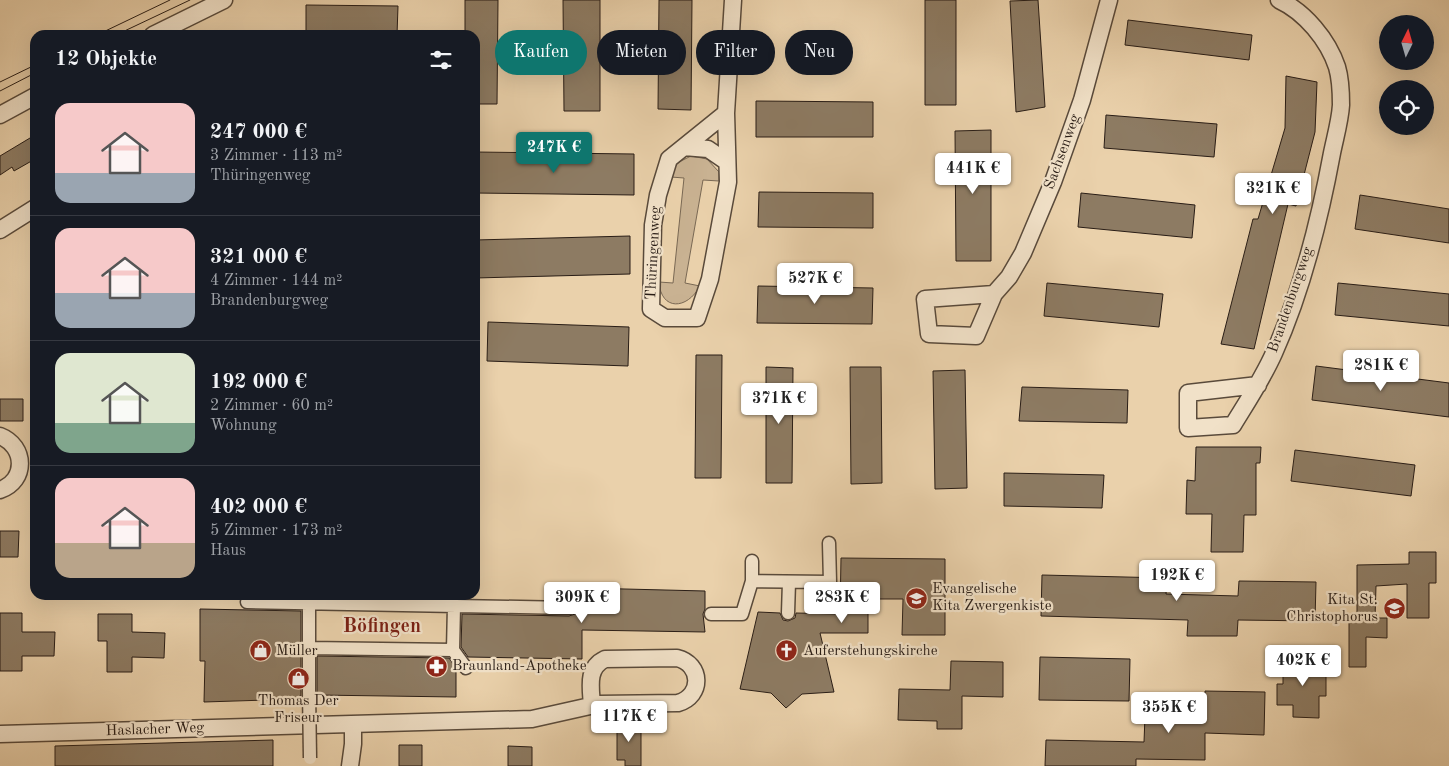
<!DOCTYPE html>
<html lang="de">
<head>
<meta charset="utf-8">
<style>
	:root { --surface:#171b24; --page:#20242c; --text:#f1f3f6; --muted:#9ea1a6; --line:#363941; --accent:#0f766e }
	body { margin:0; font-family:"Old Standard TT",serif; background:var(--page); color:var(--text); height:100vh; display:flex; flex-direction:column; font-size:19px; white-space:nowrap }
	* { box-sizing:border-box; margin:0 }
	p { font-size:16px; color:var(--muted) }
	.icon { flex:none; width:28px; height:28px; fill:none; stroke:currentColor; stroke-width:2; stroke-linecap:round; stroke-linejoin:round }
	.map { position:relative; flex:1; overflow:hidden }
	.drawer { position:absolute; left:30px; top:30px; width:450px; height:570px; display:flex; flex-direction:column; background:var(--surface); border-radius:15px; box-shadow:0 5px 20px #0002 }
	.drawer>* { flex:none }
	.hud { position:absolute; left:495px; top:30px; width:475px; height:45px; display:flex; gap:10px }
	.needle { width:32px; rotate:5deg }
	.tools { position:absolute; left:1379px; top:15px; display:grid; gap:10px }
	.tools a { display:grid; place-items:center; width:55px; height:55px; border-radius:50%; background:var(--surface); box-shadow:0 5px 20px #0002; font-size:25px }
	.price { position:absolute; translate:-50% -42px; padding:0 11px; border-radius:5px; background:#fff; color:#222; font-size:16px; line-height:32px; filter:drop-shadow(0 1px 2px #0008) }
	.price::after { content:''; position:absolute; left:50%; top:30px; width:15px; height:11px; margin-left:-8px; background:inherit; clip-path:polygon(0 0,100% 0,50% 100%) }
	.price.current { background:var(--accent); color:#fff }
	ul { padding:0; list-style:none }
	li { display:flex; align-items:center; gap:15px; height:125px; padding:0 25px }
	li+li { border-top:1px solid var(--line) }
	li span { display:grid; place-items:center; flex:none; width:140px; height:100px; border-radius:15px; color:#555 }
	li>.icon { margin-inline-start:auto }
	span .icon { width:60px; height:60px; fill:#fffc; stroke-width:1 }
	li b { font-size:21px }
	h2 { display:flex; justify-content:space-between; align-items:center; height:60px; padding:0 25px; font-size:21px }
	.chip { padding:0 18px; border-radius:22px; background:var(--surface); box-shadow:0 5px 20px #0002; font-size:18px; line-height:45px }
	.chip.current { background:var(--accent); color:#fff }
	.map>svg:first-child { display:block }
	.green { fill:#c9b292; stroke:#796854 }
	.building { fill:#8d7b63; stroke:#291d16 }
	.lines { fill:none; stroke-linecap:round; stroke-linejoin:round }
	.pedestrian-casing { stroke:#594a3b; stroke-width:15 }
	.minor-casing { stroke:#594a3b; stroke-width:19 }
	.pedestrian { stroke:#f1e1c8; stroke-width:12 }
	.minor { stroke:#f1e1c8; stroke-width:16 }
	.tram { stroke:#291d16; stroke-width:1 }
	.pedestrian-bridge-casing { stroke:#594a3b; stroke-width:15; stroke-linecap:butt }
	.pedestrian-bridge { stroke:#f1e1c8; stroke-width:12 }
	.labels { text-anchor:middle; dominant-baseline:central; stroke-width:4.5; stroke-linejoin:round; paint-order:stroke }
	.street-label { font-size:15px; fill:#291d16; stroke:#f1e1c8 }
	.poi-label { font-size:15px; fill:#291d16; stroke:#f1e1c8; text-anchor:start }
	.district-label { font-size:20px; font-weight:bold; fill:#7a1f14; stroke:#f1e1c8 }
</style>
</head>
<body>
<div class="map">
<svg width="1449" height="766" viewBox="0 0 1449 766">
	<rect width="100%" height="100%" fill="#ead1ab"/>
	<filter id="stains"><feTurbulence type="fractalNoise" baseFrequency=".004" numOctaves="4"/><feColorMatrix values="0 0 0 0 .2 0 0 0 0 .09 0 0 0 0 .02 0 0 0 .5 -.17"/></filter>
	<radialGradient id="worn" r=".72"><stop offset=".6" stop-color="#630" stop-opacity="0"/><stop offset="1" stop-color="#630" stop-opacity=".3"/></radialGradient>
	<!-- green -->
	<path class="green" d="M691 156 707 159 719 172V181L703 180 685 283 700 286C687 310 661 311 659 282L673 283 684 178 671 177 677 163Z"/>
	<!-- building -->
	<path class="building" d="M465 0H498L497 104H475V35H465Z
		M563 0H600V111H564Z
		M659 0H692L691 110 658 109Z
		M925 0H956V105H925Z
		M1038 0 1045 107 1016 112 1010 1Z
		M306 5 398 6 397 35H306Z
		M1128 20 1252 35 1249 60 1125 45Z
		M1286 76 1317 82 1315 132 1296 206 1288 204 1254 349 1221 344 1253 219H1258L1285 128Z
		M756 101 873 102V137H756Z
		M1106 115 1217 124 1214 157 1104 148Z
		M991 130V261H956L955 131Z
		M35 135V159L14 171 12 167 0 175V156Z
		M475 152 634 154V195L475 193Z
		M759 192 873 193V228L758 227Z
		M1081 193 1195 205 1192 238 1078 227Z
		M1360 195 1449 209V243L1355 229Z
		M630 236V274L475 278V240Z
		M1047 283 1163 294 1159 327 1044 316Z
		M1338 283 1449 294V326L1335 315Z
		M758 286 873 288 872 324 757 323Z
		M488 322 629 327 628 366 487 361Z
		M696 355H722L721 478H695Z
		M1316 366 1449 383V417L1312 400Z
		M766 367 793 368 792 483H766Z
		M850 367H881L882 483 851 484Z
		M965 370 967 488 935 489 933 371Z
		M1022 387 1128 390 1127 423 1019 421Z
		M0 399H23V421H0Z
		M1196 447H1261L1260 463H1256V515H1244L1243 552H1211L1212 514H1186L1187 480 1195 481Z
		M1295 450 1415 465 1411 496 1291 481Z
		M1004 473 1104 475 1102 508 1004 506Z
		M0 531H19L18 557H0Z
		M1409 552H1436V583H1429V618H1407V584L1376 586 1375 618H1387V638L1366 637V667H1349V619H1357V565L1409 564Z
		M841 558 945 559V635H902L903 599H868V633H820L834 692 802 694 786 708 771 693 740 689 758 612 780 613 783 620 788 621 795 618 796 613 840 614Z
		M1042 575 1167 578 1166 594 1238 596 1239 581 1316 582 1315 621 1238 620 1237 636H1187L1188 620 1041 616Z
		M585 588 705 591V609L703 614 705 632 582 630V659L468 657 461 647 462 614 569 616 575 614H585Z
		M200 609 301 611V696H299V699L204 702 205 661H200Z
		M0 613H22V632H55L54 656H22V671H0Z
		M98 614H132V632L165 633 164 658 132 657V672H107V641H98Z
		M317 656 449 658 456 668V697L317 695Z
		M1040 657 1130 659 1129 701 1039 700Z
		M951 661 1003 662V697L962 696V729H937V721L898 720 899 689 950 690Z
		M1283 661H1326V696H1319V718L1293 717V705H1277V684H1283Z
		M1205 691 1265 692 1264 735 1205 733V760L1136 759V766H1045L1046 740 1144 742 1145 716 1205 717Z
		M617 722 641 723V766H625V760H617Z
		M273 740V766H55V746Z
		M399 745H422V766H399Z
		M508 746 532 747V766H508Z"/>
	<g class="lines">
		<defs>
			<path id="pedestrian" d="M752 561V581
				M247 602 569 608
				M309 603V691
				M454 606 453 650 466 668
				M788 613 789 582
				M711 614H742L752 581 830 582 829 543
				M309 648 453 650"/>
			<path id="minor" d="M153 35 224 0
				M726 113 669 159 658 195 653 225 651 309 665 318H697L710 279 728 182 726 113 733 0
				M0 115 35 96
				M684 147 708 149 727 162
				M0 230 35 208
				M994 294 925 299 929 334 976 336 994 294 1009 277 1023 253 1053 182 1082 100 1109 0
				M1258 385 1188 393V428L1233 425C1247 402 1263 378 1274 353 1301 293 1320 218 1332 153 1335 138 1340 121 1341 105 1341 94 1340 77 1337 67 1328 40 1305 12 1279 0
				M0 436C26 446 27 481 0 490
				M0 734 532 719 599 704 678 703C703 696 702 664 677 658L605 659C586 668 591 688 592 706
				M350 766 353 744V724"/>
		</defs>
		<!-- pedestrian casing -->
		<use href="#pedestrian" class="pedestrian-casing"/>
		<!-- minor casing -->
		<use href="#minor" class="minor-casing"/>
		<!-- pedestrian -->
		<use href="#pedestrian" class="pedestrian"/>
		<!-- minor -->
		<use href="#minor" class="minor"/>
		<!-- tram -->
		<path class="tram" d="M97 35 170 0
			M116 35 190 0
			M0 82 35 65
			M0 91 35 73"/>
		<defs>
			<path id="pedestrian-bridge" d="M309 691 310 758"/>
		</defs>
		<!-- pedestrian-bridge casing -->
		<use href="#pedestrian-bridge" class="pedestrian-bridge-casing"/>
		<!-- pedestrian-bridge -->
		<use href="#pedestrian-bridge" class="pedestrian-bridge"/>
	</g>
	<!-- icons -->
	<defs>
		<symbol id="school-disc" viewBox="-11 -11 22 22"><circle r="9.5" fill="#8f2418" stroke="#f1e1c8"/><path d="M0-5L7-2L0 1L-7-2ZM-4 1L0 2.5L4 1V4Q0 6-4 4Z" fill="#fff"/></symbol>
		<symbol id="shop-disc" viewBox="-11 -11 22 22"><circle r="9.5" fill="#8f2418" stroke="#f1e1c8"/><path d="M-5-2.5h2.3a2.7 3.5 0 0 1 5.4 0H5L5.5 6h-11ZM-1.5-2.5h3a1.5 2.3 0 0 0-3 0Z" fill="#fff"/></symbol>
		<symbol id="church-disc" viewBox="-11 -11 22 22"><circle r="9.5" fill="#8f2418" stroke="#f1e1c8"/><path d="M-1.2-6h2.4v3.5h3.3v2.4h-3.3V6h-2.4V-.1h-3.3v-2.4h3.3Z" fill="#fff"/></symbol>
		<symbol id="pharmacy-disc" viewBox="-11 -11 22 22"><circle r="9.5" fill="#8f2418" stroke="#f1e1c8"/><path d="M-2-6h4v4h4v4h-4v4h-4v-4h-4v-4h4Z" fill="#fff"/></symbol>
	</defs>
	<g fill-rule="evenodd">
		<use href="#school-disc" x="904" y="586" width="25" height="25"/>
		<use href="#school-disc" x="1382" y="596" width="25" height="25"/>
		<use href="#shop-disc" x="248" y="638" width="25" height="25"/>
		<use href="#church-disc" x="774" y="638" width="25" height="25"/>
		<use href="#pharmacy-disc" x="424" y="654" width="25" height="25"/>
		<use href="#shop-disc" x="286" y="666" width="25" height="25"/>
	</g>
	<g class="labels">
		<!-- street labels -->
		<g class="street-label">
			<text transform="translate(1063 152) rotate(-70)">Sachsenweg</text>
			<text transform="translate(654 253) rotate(-87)">Thüringenweg</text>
			<text transform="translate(1291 300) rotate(-71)">Brandenburgweg</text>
			<text transform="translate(155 730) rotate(-2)">Haslacher Weg</text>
		</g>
		<!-- poi labels -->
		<g class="poi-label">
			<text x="932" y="589">Evangelische<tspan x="932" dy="17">Kita Zwergenkiste</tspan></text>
			<text x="1378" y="600" text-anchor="end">Kita St.<tspan x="1378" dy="17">Christophorus</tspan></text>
			<text x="276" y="651">Müller</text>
			<text x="803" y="651">Auferstehungskirche</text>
			<text x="452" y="666">Braunland-Apotheke</text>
			<text x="298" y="701" text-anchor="middle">Thomas Der<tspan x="298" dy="17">Friseur</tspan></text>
		</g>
		<!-- district labels -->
		<g class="district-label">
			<text x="382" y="627">Böfingen</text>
		</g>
	</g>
	<rect width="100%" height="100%" filter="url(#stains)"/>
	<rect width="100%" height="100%" fill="url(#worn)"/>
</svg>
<div class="tools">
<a><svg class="needle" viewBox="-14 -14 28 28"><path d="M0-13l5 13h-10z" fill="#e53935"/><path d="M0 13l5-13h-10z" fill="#9ea1a6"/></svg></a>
<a><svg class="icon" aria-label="locate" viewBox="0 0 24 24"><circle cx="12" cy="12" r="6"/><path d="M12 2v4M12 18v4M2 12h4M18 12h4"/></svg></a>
</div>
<b class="price current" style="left:554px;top:174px">247K €</b>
<b class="price" style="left:973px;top:195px">441K €</b>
<b class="price" style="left:1273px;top:215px">321K €</b>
<b class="price" style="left:815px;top:305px">527K €</b>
<b class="price" style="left:1381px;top:392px">281K €</b>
<b class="price" style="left:779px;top:425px">371K €</b>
<b class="price" style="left:1177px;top:602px">192K €</b>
<b class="price" style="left:582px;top:624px">309K €</b>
<b class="price" style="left:842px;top:624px">283K €</b>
<b class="price" style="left:1303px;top:687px">402K €</b>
<b class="price" style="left:1169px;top:734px">355K €</b>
<b class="price" style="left:629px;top:743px">117K €</b>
<div class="hud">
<a class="chip current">Kaufen</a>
<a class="chip">Mieten</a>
<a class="chip">Filter</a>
<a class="chip">Neu</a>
</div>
<section class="drawer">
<h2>12 Objekte<svg class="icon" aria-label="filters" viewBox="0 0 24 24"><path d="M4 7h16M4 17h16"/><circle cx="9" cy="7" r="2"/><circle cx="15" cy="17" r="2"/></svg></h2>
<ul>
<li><span style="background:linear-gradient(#f6c9c9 70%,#9aa5b1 0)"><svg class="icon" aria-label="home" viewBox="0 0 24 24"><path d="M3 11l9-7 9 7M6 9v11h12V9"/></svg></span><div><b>247 000 €</b><p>3 Zimmer · 113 m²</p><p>Thüringenweg</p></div></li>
<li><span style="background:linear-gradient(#f6c9c9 65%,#9aa5b1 0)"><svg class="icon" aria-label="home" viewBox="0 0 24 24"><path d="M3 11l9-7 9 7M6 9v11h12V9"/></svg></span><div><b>321 000 €</b><p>4 Zimmer · 144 m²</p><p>Brandenburgweg</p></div></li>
<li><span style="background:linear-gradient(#dfe7d0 70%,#7fa58c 0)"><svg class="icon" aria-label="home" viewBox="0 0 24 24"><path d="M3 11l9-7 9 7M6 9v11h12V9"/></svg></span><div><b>192 000 €</b><p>2 Zimmer · 60 m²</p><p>Wohnung</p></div></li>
<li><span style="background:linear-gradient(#f6c9c9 65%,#b9a48a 0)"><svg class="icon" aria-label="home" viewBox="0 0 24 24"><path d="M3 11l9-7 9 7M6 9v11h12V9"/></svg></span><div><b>402 000 €</b><p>5 Zimmer · 173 m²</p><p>Haus</p></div></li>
</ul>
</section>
</div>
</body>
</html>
